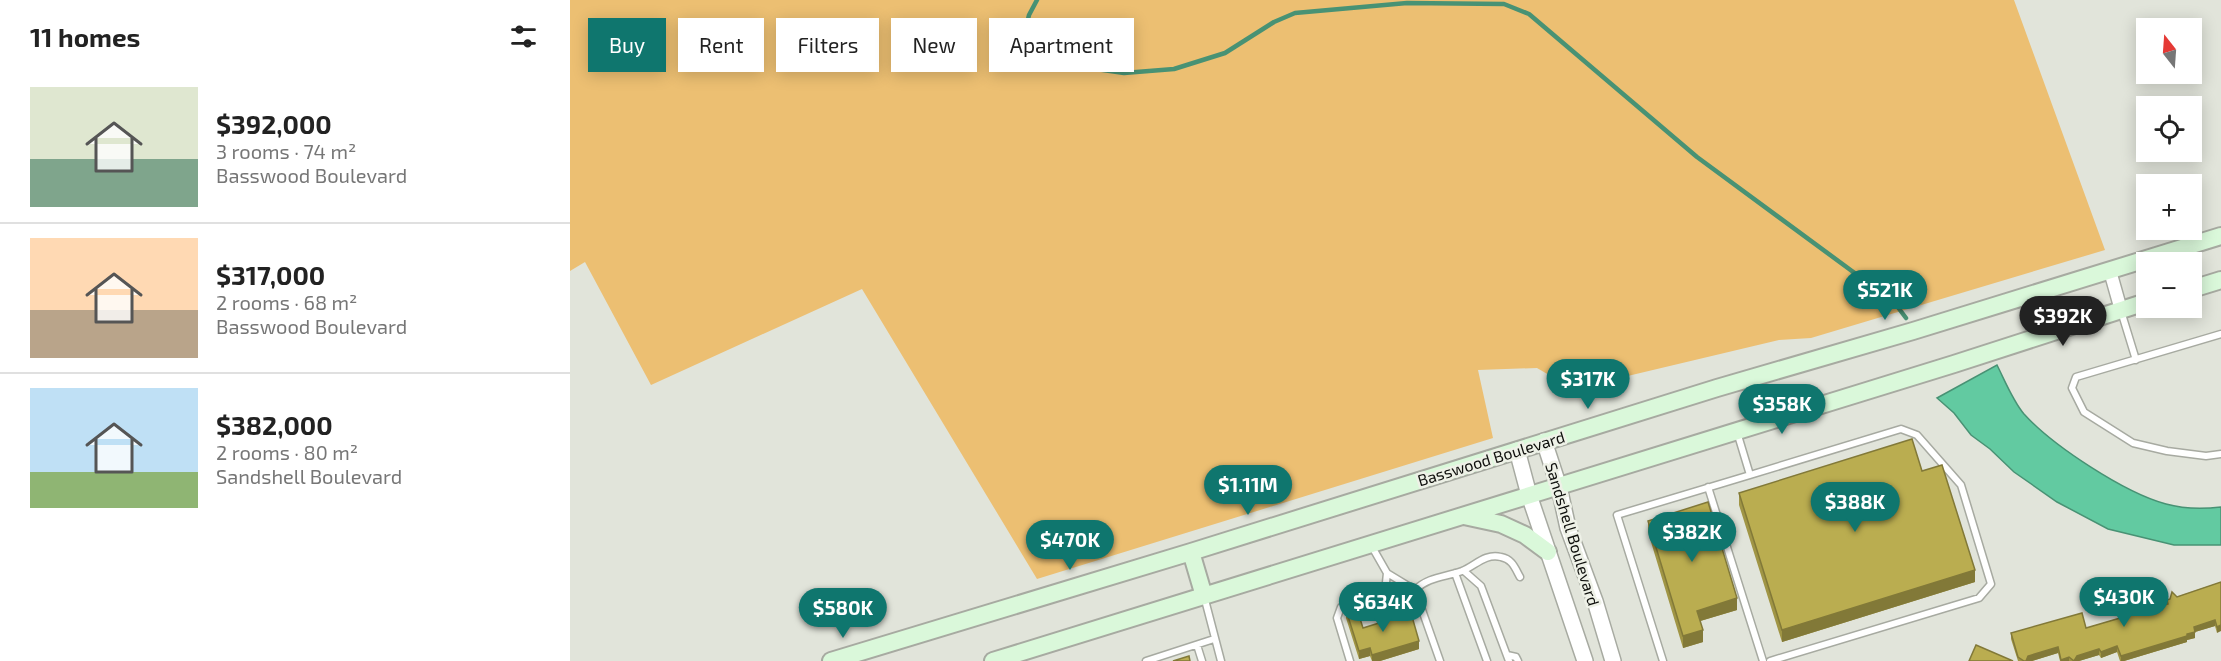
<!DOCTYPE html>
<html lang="en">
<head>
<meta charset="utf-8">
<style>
	:root { --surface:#fff; --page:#f2f2f2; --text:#222; --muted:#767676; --line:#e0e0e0; --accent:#0f766e }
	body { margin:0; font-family:"Exo 2",sans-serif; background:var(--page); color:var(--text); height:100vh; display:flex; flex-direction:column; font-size:22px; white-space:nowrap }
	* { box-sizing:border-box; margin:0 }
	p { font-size:20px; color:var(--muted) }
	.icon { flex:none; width:33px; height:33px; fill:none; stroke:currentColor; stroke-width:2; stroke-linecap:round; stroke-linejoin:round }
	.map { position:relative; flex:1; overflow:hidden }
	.sheet { display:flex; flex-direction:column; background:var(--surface); width:570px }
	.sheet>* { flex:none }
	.hud { position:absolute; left:18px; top:18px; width:570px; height:54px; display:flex; gap:12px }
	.needle { width:39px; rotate:343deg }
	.controls { position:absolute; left:1566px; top:18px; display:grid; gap:12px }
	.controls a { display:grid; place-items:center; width:66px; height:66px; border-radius:0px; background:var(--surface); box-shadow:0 3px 15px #0003; font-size:30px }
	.price { position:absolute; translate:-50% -51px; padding:0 14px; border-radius:21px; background:var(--accent); color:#fff; font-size:20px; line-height:39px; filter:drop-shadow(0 2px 3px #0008) }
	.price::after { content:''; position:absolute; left:50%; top:36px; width:18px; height:14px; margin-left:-9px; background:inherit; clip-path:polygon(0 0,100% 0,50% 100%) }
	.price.selected { background:#222; color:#fff }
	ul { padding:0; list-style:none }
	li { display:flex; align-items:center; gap:18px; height:150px; padding:0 30px }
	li+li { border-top:2px solid var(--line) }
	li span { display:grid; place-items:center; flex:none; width:168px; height:120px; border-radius:0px; color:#555 }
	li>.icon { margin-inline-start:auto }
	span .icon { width:72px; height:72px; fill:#fffc; stroke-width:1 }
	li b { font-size:26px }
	h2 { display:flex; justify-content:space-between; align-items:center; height:72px; padding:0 30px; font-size:26px }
	.tag { padding:0 21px; border-radius:0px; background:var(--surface); box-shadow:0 3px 15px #0003; font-size:21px; line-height:54px }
	.tag.selected { background:var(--accent); color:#fff }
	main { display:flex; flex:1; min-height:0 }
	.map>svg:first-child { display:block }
	.green { fill:#ecbf72 }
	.water { fill:#62caa1; stroke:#489274; stroke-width:1.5 }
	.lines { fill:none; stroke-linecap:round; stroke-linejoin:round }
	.stream { stroke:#489274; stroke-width:4.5 }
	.service-casing { stroke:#a7aaa1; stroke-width:9 }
	.minor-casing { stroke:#a7aaa1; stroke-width:15 }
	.tertiary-casing { stroke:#a7aaa1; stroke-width:18 }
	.secondary-casing { stroke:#a7aaa1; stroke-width:20 }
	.service { stroke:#fff; stroke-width:6 }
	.minor { stroke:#fff; stroke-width:12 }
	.tertiary { stroke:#fff; stroke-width:15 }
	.secondary { stroke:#daf8da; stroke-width:16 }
	.wall { fill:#a09545 }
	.shaded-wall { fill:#827938 }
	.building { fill:#baad50; stroke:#827938; stroke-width:1.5 }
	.labels { text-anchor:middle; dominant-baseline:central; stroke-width:5; stroke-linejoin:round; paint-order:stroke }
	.street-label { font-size:16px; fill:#0d0e0b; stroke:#eef1e7 }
</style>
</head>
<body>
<main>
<section class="sheet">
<h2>11 homes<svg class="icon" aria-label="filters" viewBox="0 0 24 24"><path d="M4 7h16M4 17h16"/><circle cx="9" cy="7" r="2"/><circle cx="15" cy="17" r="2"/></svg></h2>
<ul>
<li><span style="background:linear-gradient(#dfe7d0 60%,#7fa58c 0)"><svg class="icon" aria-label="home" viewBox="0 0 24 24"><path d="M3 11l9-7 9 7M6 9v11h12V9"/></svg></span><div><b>$392,000</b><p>3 rooms · 74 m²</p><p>Basswood Boulevard</p></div></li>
<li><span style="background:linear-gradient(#ffd9b3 60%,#b9a48a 0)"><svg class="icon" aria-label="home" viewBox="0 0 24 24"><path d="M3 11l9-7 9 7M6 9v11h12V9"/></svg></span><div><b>$317,000</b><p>2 rooms · 68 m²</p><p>Basswood Boulevard</p></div></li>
<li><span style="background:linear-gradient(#bfe0f5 70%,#8fb573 0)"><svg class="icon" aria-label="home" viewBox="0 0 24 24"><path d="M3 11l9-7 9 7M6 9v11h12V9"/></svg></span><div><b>$382,000</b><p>2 rooms · 80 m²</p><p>Sandshell Boulevard</p></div></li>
</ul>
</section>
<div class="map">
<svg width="1651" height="661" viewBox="0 0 1651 661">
	<rect width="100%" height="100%" fill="#e1e4da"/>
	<!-- green -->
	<path class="green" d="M0 0H1444L1535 250 1241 338 1209 340 1003 389 967 368 908 370 923 438 467 579 292 289 81 385 15 262 0 271Z"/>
	<!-- water -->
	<path class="water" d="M1427 365C1435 381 1443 401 1454 414 1483 446 1555 493 1596 504 1614 509 1633 509 1651 507V545H1604L1538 529 1487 502 1444 472 1420 449 1401 435 1384 413 1367 398Z"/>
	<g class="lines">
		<!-- stream -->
		<path class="stream" d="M467 0 459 15 455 32 457 40 464 49 505 66 554 73 604 69 655 53 704 22 725 13 837 3 934 4 959 14 1127 157 1324 302 1336 318"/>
		<defs>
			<path id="service" d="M1551 311 1566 360
				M1651 334 1506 377 1502 388 1514 412 1563 443 1597 451 1636 456 1651 454
				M1167 432 1180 475 1331 429 1347 435 1391 485 1421 584 1409 598 1200 661
				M1138 487 1193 661
				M894 571 911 586 939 661
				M817 573 845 590 870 661
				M885 573 917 661
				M845 590C858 577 875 577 892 571 905 566 915 553 931 557 942 559 945 568 950 577
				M634 596 651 661
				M627 645 632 661
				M937 655 946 657 948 661
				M576 661 644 639
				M780 661 767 618 771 607 803 599 815 592 817 573 801 545
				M1093 661 1047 515 1180 475"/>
			<path id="minor" d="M1540 271 1551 310"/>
			<path id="tertiary" d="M974 441 989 487 998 528 1025 601 1043 661
				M947 450 959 495 1015 661"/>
			<path id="secondary" d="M1622 289 1651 280
				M894 516 931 524 955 535 978 552
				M621 552 634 596
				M261 661 621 552 1147 388 1343 331 1651 236
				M423 661 1384 364 1576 302"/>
		</defs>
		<!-- service casing -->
		<use href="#service" class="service-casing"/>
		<!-- minor casing -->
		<use href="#minor" class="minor-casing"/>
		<!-- tertiary casing -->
		<use href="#tertiary" class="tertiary-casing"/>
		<!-- secondary casing -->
		<use href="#secondary" class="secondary-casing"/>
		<!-- service -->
		<use href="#service" class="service"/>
		<!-- minor -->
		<use href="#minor" class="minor"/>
		<!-- tertiary -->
		<use href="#tertiary" class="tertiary"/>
		<!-- secondary -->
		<use href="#secondary" class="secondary"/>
	</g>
	<!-- wall -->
	<path class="wall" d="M1352 471 1405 582 1212 642 1169 505V493Z
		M1078 521 1167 610 1130 621 1133 642 1113 648 1078 532Z
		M1651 582 1647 633 1645 626 1625 632V638L1617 640V642L1554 661H1550L1547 652 1531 658 1529 655 1509 661H1490L1488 653 1462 661H1448L1441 639V633L1516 628 1597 604V600Z
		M776 610 793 628 849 649 810 661H802L800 656 789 659 776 618Z"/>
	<!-- shaded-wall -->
	<path class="shaded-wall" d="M1405 570V582L1212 642V630Z
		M1167 598V610L1127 622V611Z
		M1645 620V626L1625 632V638L1617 640V642L1554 661H1551V656L1617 634 1624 627Z
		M1651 625V631L1647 633V627Z
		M1133 630V642L1113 648V636Z
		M849 641V649L810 661H802V655Z
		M1547 646V652L1531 658V652Z
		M1488 647V653L1462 661H1456L1458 656Z
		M800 648V656L789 659V651Z
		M1529 649V655L1509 661H1504L1507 656Z
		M1499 657V661H1491V660Z"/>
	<!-- building -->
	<path class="building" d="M1342 439 1352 471 1372 465 1405 570 1212 630 1169 493Z
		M1138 502 1167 598 1127 611 1133 630 1113 636 1078 521Z
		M1651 582V625L1647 627 1645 620 1624 627 1625 632 1617 634V636L1551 656 1547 646 1531 652 1529 649 1507 656 1504 661 1499 657 1491 660 1488 647 1458 656 1456 661H1454L1448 657 1441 633 1512 613 1516 628 1598 604 1597 600 1600 599 1602 592 1607 597Z
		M786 606 793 628 841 613 849 641 802 655 800 648 789 651 776 610Z
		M1406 645 1443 661H1399Z
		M619 656 620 661H603Z"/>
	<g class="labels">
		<!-- street labels -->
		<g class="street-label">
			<text transform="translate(921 458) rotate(-17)">Basswood Boulevard</text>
			<text transform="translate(1003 534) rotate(73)">Sandshell Boulevard</text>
		</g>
	</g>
</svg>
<div class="controls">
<a><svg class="needle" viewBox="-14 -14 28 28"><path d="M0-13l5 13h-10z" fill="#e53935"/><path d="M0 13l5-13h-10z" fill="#767676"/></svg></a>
<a><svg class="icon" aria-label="locate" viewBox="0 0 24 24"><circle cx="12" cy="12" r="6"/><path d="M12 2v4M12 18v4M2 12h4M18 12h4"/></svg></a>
<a>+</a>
<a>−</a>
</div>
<b class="price" style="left:1315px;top:321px">$521K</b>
<b class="price selected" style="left:1493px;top:347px">$392K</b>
<b class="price" style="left:1018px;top:410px">$317K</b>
<b class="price" style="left:1212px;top:435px">$358K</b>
<b class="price" style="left:678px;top:516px">$1.11M</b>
<b class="price" style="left:1285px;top:533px">$388K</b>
<b class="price" style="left:1122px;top:563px">$382K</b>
<b class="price" style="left:500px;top:571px">$470K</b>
<b class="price" style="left:1554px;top:628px">$430K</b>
<b class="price" style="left:813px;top:633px">$634K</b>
<b class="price" style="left:273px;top:639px">$580K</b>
<div class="hud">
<a class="tag selected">Buy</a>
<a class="tag">Rent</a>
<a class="tag">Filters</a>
<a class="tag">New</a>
<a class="tag">Apartment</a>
</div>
</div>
</main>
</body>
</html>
